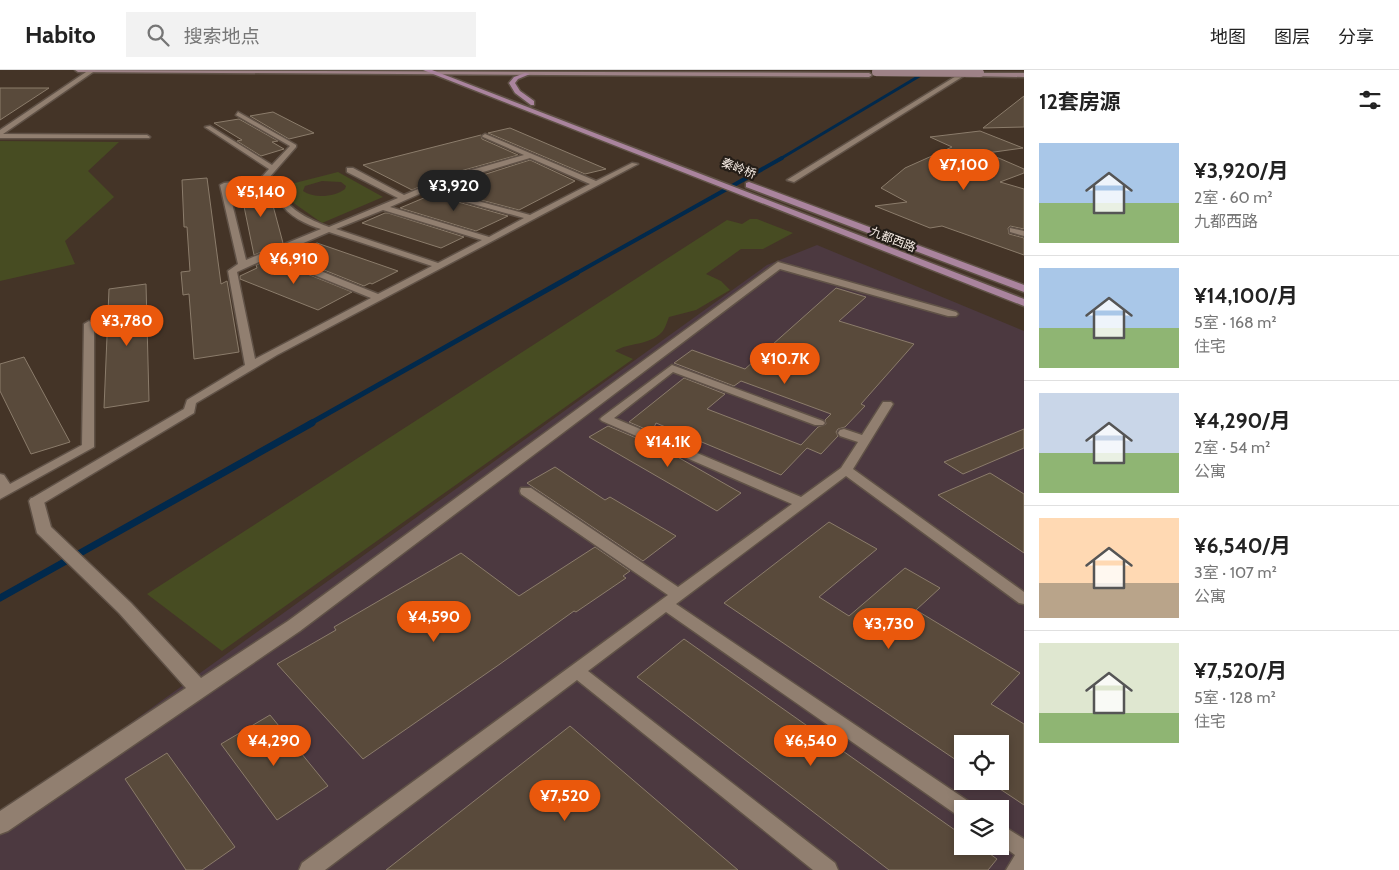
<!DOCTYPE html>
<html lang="zh">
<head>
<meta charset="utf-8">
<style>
	:root { --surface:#fff; --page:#f2f2f2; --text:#222; --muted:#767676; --line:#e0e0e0; --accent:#ea580c }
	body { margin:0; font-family:Cabin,"Noto Sans SC",sans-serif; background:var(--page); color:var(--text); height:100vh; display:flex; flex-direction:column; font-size:19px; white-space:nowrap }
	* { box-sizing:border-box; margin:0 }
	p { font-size:16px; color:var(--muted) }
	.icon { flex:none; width:28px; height:28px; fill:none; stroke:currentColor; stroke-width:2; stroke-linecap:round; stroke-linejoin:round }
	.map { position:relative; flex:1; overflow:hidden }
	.details { display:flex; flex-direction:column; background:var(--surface); width:375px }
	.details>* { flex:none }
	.buttons { position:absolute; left:954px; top:665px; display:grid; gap:10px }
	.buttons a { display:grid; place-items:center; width:55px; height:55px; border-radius:0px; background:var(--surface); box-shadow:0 2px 8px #0003; font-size:25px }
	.price { position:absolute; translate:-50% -42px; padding:0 11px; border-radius:18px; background:var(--accent); color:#fff; font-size:16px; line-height:32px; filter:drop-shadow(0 1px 2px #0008) }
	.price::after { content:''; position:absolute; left:50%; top:30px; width:15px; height:11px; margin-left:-8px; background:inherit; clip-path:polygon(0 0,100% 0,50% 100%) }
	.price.selected { background:#222; color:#fff }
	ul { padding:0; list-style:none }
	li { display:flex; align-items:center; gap:15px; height:125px; padding:0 15px }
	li+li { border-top:1px solid var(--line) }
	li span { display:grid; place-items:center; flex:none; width:140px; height:100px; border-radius:0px; color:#555 }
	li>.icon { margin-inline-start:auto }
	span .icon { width:60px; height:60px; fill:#fffc; stroke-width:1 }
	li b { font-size:21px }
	h2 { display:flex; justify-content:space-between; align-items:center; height:60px; padding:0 15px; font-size:21px }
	header { display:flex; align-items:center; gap:30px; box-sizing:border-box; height:70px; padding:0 25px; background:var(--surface); border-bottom:1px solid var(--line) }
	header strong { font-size:24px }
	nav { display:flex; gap:28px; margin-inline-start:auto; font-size:18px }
	.search { width:350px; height:45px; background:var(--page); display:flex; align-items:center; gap:12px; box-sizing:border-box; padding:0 18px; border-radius:0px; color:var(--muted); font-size:19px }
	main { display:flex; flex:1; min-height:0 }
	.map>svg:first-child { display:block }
	.commercial { fill:#4c3940; fill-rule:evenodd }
	.green { fill:#474c22; fill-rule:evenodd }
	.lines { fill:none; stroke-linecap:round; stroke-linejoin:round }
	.stream-far3 { stroke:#01294c; stroke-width:3 }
	.stream-far2 { stroke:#01294c; stroke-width:4 }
	.stream-far1 { stroke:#01294c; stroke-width:5 }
	.stream { stroke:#01294c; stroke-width:7 }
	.building { fill:#594a3b; stroke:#8b7c6b }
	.service-casing { stroke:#605247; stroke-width:3 }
	.minor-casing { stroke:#605247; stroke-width:3 }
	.secondary-casing { stroke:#605247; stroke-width:3 }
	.primary-casing { stroke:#605247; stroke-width:3 }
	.service { fill:#917f70; fill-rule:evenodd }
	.minor { fill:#917f70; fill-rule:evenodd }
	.secondary { fill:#9e8287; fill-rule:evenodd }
	.primary { fill:#aa849e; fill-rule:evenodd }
	.secondary-bridge-casing { stroke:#605247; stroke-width:9; stroke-linecap:butt }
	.secondary-bridge { stroke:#9e8287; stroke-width:8 }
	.labels { text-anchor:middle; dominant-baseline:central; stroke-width:4.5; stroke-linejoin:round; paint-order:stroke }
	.far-street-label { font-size:12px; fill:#f8eee6; stroke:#241d17 }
</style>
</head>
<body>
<header>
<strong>Habito</strong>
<div class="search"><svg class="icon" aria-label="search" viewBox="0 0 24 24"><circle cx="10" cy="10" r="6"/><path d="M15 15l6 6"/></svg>搜索地点</div>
<nav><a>地图</a><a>图层</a><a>分享</a></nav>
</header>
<main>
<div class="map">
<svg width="1024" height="800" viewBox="0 0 1024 800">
	<rect width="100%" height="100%" fill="#443427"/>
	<!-- commercial -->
	<path class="commercial" d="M817 175 1024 261V800H0V747L767 195ZM962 674H1000V711H962ZM962 739H1000V776H962Z"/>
	<!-- green -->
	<path class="green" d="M0 71 119 72 88 101 114 127 65 171 75 194 0 211Z
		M338 102 383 127 322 153 288 129 287 115ZM322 111 341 112 346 116 345 119C335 127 314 129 303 121L305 116Z
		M750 149H757L793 163 763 179H741L706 204 721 211 730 220 696 240 669 247C667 252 665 259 662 262 649 276 629 272 615 281L633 289 222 581 147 524 727 150 742 154Z"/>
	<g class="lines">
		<!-- stream-far3 -->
		<path class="stream-far3" d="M780 89 926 2"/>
		<!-- stream-far2 -->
		<path class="stream-far2" d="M575 204 782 88"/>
		<!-- stream-far1 -->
		<path class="stream-far1" d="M309 354 577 203"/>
		<!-- stream -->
		<path class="stream" d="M0 528 312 353"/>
	</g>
	<!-- building -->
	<path class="building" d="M0 18H49L0 50Z
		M1024 26V57L983 58Z
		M273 42 314 63 289 69 250 46Z
		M239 49 278 71 272 72 284 79 261 86 237 71 242 70 214 53Z
		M510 58 606 99 585 104 488 63Z
		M980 61 1023 78 987 83 1024 99V103L1000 112 1024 119V159L1010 156 1008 158 1009 164 1024 168V185L942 156 930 158 875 136 907 132 881 118 905 98 952 77 930 67Z
		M481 65 482 69 518 85 446 105 412 120 363 95Z
		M530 90 575 111 519 140 439 119Z
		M207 108 221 214 227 211 239 282 194 289 189 224 183 225 181 202 190 201 187 157H184L182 110Z
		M262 115 268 117 283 173 254 185 240 117Z
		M426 123 508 146 476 161 400 138 426 127 422 125Z
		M385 143H388L464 167 441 178 362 153Z
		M317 173 398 201 372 214 370 213 364 216 289 186Z
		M270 189 352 222 318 240 240 209V206L257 198 256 195Z
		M146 214 149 331 104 338 109 219Z
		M836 218 866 227 839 251 914 274 861 334 865 336 845 357 838 359 836 362 838 366 821 384 807 378 781 405 656 353 652 362 629 352 684 308 725 324 707 339 801 375 818 357 826 354 825 350 831 344 741 311 734 316 674 293 692 280 745 299Z
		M24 287 70 372 31 384 0 321V294Z
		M608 356 667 381 741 423 717 441 589 367Z
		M1024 359V378L963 404 944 392Z
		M555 397 605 430 610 427 676 466 643 491 527 413Z
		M990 403 1024 424V483L938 425Z
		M829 452 877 479 819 527 849 546 905 498 940 518 916 540 1020 603 991 634 1024 654V735L1000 719V674H962V694L724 533Z
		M595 477 630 501 623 506 626 508 576 542 574 541 500 594 363 689 277 594 336 560 334 557 461 483 519 526Z
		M684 569 962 765V776H979L997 789 988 800H889L637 607Z
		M270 645 328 716 277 750 221 674Z
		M570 656 738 800H386Z
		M167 683 235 777 202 800H186L125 709Z"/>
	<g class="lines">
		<defs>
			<path id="service" d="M89 0H96L3 64 147 65 150 67 149 68H0V60Z
				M966 0H973L794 112 787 110Z
				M238 42 296 75V77L267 110 280 113C283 119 283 123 285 128 291 142 316 152 329 157L398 128 347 102V98H353L404 125 447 107 524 85 483 67 482 66 485 64 596 111 632 93 638 94 277 285 196 333 194 343 42 434H32L30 431 32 428 184 339 187 330 245 295 228 201 238 194 220 115 224 113 260 109 269 99 205 57 210 56 272 95 290 76 236 45ZM530 88 590 114 530 145 433 119 453 111ZM262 113 274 117C277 121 276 127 279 131 288 146 307 155 321 159L246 190 228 117ZM426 121 524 148 489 167 390 137ZM383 140 482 170 438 193 336 159ZM329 162 432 196 378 224 278 184ZM270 187 371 228 255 289 237 202Z
				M1010 158 1024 161V166L1010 162Z
				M89 251 94 254V377L0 429V404L4 405 10 414 82 375 84 254Z
				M672 295 823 351 825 353 823 355H815L673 302 614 348 801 427 841 398 858 372 840 366 838 363 840 360 844 359 862 365 883 332H891L893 334 853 399 1024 522V534L1019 533 846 406 676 534 971 733 973 739H962V747L957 745 666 542 588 601 835 793 838 800H813L577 610 325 800H299L302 793 668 525 521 424 520 421 521 418H531L678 517 792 434 602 351 600 349 602 347Z
				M1000 754 1024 769V800H1006L1015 785 1000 774Z"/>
			<path id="minor" d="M778 192 956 242 958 244 956 246H948L780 199 300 561 8 761 0 764V741L186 618 119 543 37 463 29 431 31 428H43L51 457 131 533 201 608 288 551Z"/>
			<path id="secondary" d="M75 0 869 3 872 5 869 7 78 2Z
				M968 3H1024V7L966 6 965 5Z"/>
			<path id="primary" d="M423 0H432L1024 229V236Z
				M525 3 530 4 518 9 515 13 520 21 534 31V35H531L515 23 509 13 514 7Z
				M749 112 1024 215V222L746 117V113Z"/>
		</defs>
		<!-- service casing -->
		<use href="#service" class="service-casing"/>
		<!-- minor casing -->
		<use href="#minor" class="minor-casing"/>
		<!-- secondary casing -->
		<use href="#secondary" class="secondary-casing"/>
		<!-- primary casing -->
		<use href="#primary" class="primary-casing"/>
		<!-- service -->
		<use href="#service" class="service"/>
		<!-- minor -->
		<use href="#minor" class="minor"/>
		<!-- secondary -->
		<use href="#secondary" class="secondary"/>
		<!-- primary -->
		<use href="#primary" class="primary"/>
		<defs>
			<path id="secondary-bridge" d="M876 2 980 3"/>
		</defs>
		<!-- secondary-bridge casing -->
		<use href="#secondary-bridge" class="secondary-bridge-casing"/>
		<!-- secondary-bridge -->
		<use href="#secondary-bridge" class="secondary-bridge"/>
	</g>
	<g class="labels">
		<!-- far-street labels -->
		<g class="far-street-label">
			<text transform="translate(739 98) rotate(21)">秦岭桥</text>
			<text transform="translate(893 169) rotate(21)">九都西路</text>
		</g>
	</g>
</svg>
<div class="buttons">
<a><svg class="icon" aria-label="locate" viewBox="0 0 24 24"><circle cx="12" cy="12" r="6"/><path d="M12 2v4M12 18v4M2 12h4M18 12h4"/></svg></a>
<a><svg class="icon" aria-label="layers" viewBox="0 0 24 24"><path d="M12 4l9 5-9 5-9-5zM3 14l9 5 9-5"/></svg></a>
</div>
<b class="price" style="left:964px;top:121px">¥7,100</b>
<b class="price selected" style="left:454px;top:142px">¥3,920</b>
<b class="price" style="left:261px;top:148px">¥5,140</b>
<b class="price" style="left:294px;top:215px">¥6,910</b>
<b class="price" style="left:127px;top:277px">¥3,780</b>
<b class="price" style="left:785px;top:315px">¥10.7K</b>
<b class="price" style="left:668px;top:398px">¥14.1K</b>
<b class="price" style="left:434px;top:573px">¥4,590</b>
<b class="price" style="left:889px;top:580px">¥3,730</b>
<b class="price" style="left:274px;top:697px">¥4,290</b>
<b class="price" style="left:811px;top:697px">¥6,540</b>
<b class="price" style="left:565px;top:752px">¥7,520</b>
</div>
<section class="details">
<h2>12套房源<svg class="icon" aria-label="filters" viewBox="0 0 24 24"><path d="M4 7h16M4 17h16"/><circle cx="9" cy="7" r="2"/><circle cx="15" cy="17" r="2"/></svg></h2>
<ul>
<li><span style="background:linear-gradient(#a9c7e8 60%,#8fb573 0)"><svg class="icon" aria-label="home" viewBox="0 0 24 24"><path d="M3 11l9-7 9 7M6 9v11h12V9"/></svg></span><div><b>¥3,920/月</b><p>2室 · 60 m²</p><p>九都西路</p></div></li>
<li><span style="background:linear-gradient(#a9c7e8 60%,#8fb573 0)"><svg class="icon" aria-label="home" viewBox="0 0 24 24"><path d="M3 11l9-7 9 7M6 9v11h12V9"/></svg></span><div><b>¥14,100/月</b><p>5室 · 168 m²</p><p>住宅</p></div></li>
<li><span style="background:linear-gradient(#c9d6e8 60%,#8fb573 0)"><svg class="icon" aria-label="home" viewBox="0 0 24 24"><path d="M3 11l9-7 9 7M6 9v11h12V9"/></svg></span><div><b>¥4,290/月</b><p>2室 · 54 m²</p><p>公寓</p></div></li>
<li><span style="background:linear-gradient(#ffd9b3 65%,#b9a48a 0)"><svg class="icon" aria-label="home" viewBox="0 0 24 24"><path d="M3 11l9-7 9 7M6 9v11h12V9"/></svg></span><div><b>¥6,540/月</b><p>3室 · 107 m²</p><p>公寓</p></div></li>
<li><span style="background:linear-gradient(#dfe7d0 70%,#8fb573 0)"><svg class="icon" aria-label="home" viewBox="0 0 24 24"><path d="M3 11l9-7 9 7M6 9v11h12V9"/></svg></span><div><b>¥7,520/月</b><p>5室 · 128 m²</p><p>住宅</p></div></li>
</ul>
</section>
</main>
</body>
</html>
